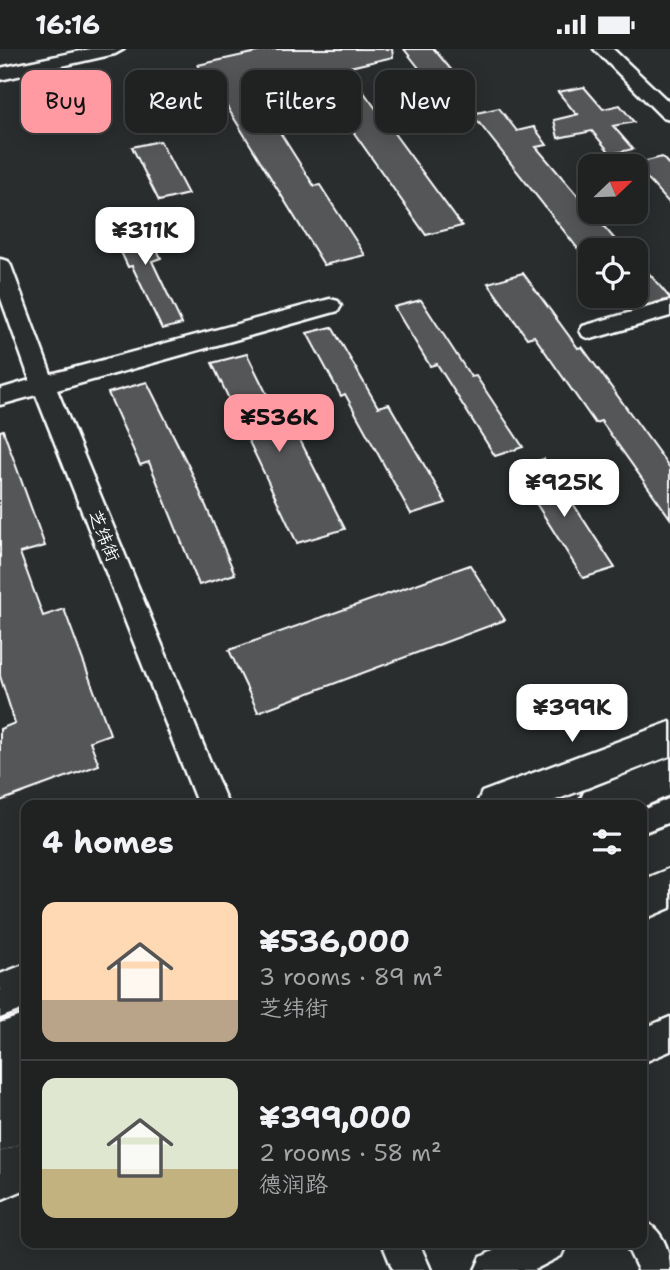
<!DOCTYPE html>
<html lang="en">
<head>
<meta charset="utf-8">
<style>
	:root { --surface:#202222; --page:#2d2f2f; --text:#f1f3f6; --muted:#a2a4a5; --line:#3d3f40; --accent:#ff9aa2 }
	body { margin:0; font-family:"Shantell Sans","LXGW WenKai TC",sans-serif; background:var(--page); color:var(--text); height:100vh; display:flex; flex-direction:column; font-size:26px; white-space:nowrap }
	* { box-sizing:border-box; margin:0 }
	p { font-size:23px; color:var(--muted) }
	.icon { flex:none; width:38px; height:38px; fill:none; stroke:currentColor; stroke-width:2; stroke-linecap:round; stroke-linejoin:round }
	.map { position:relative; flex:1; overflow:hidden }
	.drawer { position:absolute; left:21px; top:751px; width:626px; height:448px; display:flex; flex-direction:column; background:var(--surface); border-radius:14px; box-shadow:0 4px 18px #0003,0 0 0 2px var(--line) }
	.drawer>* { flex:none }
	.top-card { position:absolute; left:21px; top:21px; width:628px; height:63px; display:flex; gap:14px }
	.needle { width:46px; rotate:67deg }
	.buttons { position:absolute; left:578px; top:105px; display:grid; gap:14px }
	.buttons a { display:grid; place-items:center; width:70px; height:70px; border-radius:14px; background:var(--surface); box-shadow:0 4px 18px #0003,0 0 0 2px var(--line); font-size:35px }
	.price { position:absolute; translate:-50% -60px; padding:0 16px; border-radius:14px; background:#fff; color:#222; font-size:23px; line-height:46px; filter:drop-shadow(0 2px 4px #0008) }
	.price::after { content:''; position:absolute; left:50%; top:42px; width:21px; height:16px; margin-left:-10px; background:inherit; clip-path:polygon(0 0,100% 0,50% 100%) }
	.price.on { background:var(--accent); color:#111 }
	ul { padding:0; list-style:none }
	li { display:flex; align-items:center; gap:21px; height:175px; padding:0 21px }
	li+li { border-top:2px solid var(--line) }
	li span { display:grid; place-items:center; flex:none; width:196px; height:140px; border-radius:14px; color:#555 }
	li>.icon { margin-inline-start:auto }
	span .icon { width:84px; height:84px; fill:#fffc; stroke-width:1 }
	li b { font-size:30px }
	h2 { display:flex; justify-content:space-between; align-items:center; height:84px; padding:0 21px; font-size:30px }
	.chip { padding:0 24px; border-radius:14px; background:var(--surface); box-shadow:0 4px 18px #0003,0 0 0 2px var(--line); font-size:24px; line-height:63px }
	.chip.on { background:var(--accent); color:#111 }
	.status { display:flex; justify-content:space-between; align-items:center; height:49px; padding:0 35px; background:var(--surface); direction:ltr }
	.status svg { height:19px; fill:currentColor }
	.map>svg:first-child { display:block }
	.building { fill:#555758; stroke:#fff; stroke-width:2 }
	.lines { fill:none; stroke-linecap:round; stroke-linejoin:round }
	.minor-casing { stroke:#fff; stroke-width:5 }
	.major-casing { stroke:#fff; stroke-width:5 }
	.highway-casing { stroke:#fff; stroke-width:6 }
	.minor { fill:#2a2d2e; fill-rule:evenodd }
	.major { fill:#2a2d2e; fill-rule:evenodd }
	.highway { fill:#2a2d2e; fill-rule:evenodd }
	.labels { text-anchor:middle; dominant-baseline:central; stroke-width:5; stroke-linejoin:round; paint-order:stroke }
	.street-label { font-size:18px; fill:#fff; stroke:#2a2d2e }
</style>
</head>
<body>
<div class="status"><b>16:16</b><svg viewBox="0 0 49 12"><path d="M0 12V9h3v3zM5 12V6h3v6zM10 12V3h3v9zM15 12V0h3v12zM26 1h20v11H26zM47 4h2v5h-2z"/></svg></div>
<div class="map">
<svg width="670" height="1221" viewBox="0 0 670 1221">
	<rect width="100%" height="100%" fill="#2a2d2e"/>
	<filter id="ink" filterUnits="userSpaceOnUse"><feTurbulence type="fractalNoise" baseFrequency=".0143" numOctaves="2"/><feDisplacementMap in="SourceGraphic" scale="14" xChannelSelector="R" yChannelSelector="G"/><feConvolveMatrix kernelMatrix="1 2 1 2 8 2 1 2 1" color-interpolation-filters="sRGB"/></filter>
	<g filter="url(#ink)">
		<!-- building -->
		<path class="building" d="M271 0H392L393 8 346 19 462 177 426 186 314 27 253 41 314 137 320 136 365 206 324 216 221 48 218 49 198 16Z
			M404 0H434L473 47 446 53Z
			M584 38 603 60 620 56 634 73 613 77 633 100 611 105 592 82 558 89 554 71 579 65H576L558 43Z
			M499 59 517 82 534 78 547 96 536 98 624 201H579L472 65Z
			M160 92 188 145 159 152 132 98Z
			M662 108 670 117V155L634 115Z
			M141 167 161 209 152 212 182 275 162 280 132 217 128 218 108 175Z
			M635 208 670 249V250L643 257 635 247Z
			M523 224 578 299 582 298 670 419V469L601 372 595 374 534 287 527 289 488 234Z
			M421 251 471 328 476 327 523 398 495 407 437 315 430 317 394 258Z
			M332 278 378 358 389 355 446 454 411 465 345 345 341 347 307 284Z
			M247 305 288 388 297 385 345 480 297 494 212 314Z
			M147 333 191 422 235 525 199 536 149 413 140 416 108 344Z
			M3 381 45 497 20 504 43 567 64 560 110 685 90 692 99 716 0 752V680L15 674 0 627V382Z
			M544 410 615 519 583 529 514 419Z
			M470 516 505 571 258 663 229 601Z"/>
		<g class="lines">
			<defs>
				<path id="minor" d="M90 0H124L115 5 0 31V19Z
					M594 0H613L670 54V71L663 69Z
					M0 210 8 212 11 217 51 325 330 250 338 252 341 257 338 262 57 341 228 756H198L36 346 0 356V340L30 331 0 247Z
					M670 252V267L591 290 583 287 580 282 583 277Z
					M670 968V1002L642 1014V980Z
					M642 1171C662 1180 670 1200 670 1221H638L625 1194H642Z
					M382 1194H419L431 1221H393Z
					M509 1194H567L561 1207 534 1221H475L481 1208Z"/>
				<path id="major" d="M670 673V707L543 756H476L482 743Z
					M670 819V859L642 871V831Z
					M26 915V959L0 969V925Z
					M26 1092V1140L0 1151V1103Z"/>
				<path id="highway" d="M670 709V746L642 758 578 756 584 743Z
					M670 776V817L642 828V787Z
					M26 965V1092L0 1103V974Z"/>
			</defs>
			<!-- minor casing -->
			<use href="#minor" class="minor-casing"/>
			<!-- major casing -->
			<use href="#major" class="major-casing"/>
			<!-- highway casing -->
			<use href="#highway" class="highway-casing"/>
			<!-- minor -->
			<use href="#minor" class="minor"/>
			<!-- major -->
			<use href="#major" class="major"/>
			<!-- highway -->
			<use href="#highway" class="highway"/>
		</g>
	</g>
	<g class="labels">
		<!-- street labels -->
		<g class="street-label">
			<text transform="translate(104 487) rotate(68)">芝纬街</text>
		</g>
	</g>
</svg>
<div class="buttons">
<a><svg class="needle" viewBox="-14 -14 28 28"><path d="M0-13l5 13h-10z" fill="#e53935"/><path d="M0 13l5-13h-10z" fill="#a2a4a5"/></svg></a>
<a><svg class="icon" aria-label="locate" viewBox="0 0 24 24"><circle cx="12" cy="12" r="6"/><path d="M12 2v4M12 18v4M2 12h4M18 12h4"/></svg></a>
</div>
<b class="price" style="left:145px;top:218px">¥311K</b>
<b class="price on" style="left:279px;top:405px">¥536K</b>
<b class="price" style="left:564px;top:470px">¥925K</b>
<b class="price" style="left:572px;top:695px">¥399K</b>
<div class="top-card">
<a class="chip on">Buy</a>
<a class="chip">Rent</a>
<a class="chip">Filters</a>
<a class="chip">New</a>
</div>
<section class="drawer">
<h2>4 homes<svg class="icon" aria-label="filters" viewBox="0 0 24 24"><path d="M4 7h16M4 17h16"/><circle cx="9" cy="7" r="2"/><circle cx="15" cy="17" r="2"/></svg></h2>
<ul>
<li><span style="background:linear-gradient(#ffd9b3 70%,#b9a48a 0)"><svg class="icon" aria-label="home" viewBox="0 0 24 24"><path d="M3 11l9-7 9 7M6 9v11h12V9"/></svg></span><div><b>¥536,000</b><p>3 rooms · 89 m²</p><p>芝纬街</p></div></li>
<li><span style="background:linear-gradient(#dfe7d0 65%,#c2b280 0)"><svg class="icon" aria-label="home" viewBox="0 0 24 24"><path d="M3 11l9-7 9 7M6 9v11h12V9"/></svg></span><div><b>¥399,000</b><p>2 rooms · 58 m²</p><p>德润路</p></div></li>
</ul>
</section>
</div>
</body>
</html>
